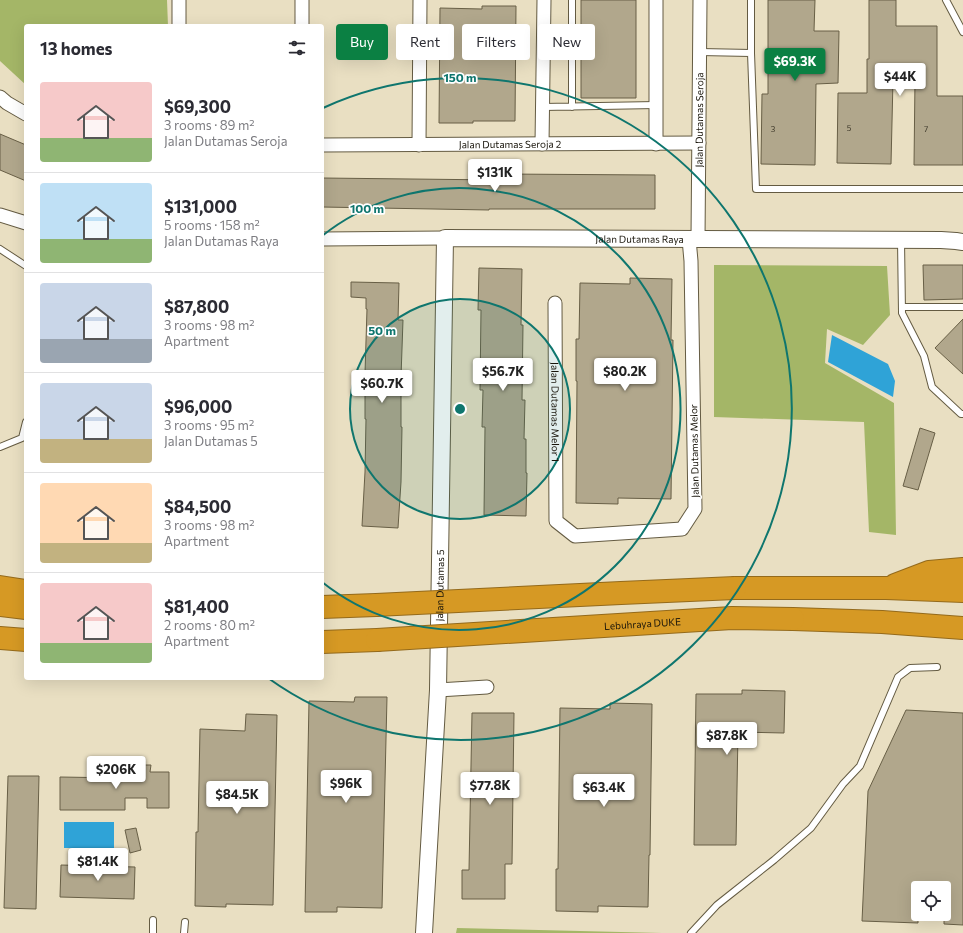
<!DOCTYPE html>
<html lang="en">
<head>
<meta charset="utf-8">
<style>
	:root { --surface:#fff; --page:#f7f7f7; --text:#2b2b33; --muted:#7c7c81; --line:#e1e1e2; --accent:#0b8043 }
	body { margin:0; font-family:Commissioner,sans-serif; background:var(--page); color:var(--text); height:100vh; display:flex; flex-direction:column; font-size:15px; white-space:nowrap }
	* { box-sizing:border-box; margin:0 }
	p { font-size:13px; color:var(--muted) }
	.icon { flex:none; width:22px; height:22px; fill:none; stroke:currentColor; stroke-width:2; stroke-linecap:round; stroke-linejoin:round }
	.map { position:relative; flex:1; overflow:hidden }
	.drawer { position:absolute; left:24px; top:24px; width:300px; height:656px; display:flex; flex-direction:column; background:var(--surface); border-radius:4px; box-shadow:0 4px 16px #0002 }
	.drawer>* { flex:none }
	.hud { position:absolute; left:336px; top:24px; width:380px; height:36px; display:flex; gap:8px }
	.controls { position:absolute; left:911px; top:881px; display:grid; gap:8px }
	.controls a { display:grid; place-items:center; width:40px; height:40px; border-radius:4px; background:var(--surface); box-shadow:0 4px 16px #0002; font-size:20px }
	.price { position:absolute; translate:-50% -34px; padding:0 9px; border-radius:4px; background:#fff; color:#222; font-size:13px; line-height:26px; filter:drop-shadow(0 1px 2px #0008) }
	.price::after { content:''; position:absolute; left:50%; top:24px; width:12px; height:9px; margin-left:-6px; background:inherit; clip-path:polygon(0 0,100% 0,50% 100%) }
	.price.active { background:var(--accent); color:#fff }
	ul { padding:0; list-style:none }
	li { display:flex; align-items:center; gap:12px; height:100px; padding:0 16px }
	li+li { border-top:1px solid var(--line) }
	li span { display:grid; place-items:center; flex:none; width:112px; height:80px; border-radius:4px; color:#555 }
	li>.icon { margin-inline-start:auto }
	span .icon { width:48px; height:48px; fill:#fffc; stroke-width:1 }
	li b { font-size:17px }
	h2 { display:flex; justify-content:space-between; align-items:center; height:48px; padding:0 16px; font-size:17px }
	.tag { padding:0 14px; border-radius:4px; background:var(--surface); box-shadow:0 4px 16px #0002; font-size:14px; line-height:36px }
	.tag.active { background:var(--accent); color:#fff }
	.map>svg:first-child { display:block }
	.green { fill:#a4b667 }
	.water { fill:#2fa3d7 }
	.building { fill:#b1a78c; stroke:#685f46 }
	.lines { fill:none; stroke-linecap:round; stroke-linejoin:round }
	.service-casing { stroke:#645b42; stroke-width:8 }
	.minor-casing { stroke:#645b42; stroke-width:15 }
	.tertiary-casing { stroke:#645b42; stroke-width:18 }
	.motorway-casing { stroke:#946a1b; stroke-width:24 }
	.service { stroke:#fff; stroke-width:6 }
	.minor { stroke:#fff; stroke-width:13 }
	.tertiary { stroke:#fff; stroke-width:16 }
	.motorway { stroke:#d69924; stroke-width:22 }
	.motorway-bridge-casing { stroke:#946a1b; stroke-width:24; stroke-linecap:butt }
	.motorway-bridge { stroke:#d69924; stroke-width:22 }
	.ring { fill:none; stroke:#0f766e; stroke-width:2 }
	.labels { text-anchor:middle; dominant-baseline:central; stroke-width:3.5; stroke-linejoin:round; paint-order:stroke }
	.number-label { font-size:8px; fill:#3e392a }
	.street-label { font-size:10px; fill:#18140a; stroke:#fff }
	.centre { fill:#0f766e; stroke:#fff; stroke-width:2 }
	.ring-label { font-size:12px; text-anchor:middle; font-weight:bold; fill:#0f766e; stroke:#fff; stroke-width:3.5; stroke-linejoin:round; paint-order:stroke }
</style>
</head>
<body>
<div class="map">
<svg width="963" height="933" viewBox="0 0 963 933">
	<rect width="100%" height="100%" fill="#e9dfc2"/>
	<!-- green -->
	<path class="green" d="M0 0H167L168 26H26V85L0 61Z
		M714 265 887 266 890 315 863 345 827 329 825 363 894 403 896 535 869 532 864 422 714 417Z
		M457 928 662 933H456Z"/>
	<!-- water -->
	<path class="water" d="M832 335 888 364 895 381 893 397 828 362Z
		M64 822H114V848H64Z"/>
	<!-- building -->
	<path class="building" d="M581 0H636V98H581Z
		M768 0H815L814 31H839L838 83 816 84 815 165 761 164 762 94H768Z
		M869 0H896V26H937V96H963V165H914L915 80H893L891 164 837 163 838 93H867V59H869Z
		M482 6H516L515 121H473V123H439L440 8 482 9Z
		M0 134 26 145V181L0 170Z
		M500 174 655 175V209H489V210L322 207V178L500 180Z
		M923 265H963V299L924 300Z
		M479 268 522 269 521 325H523L522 400H525L524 439H526V473H527L526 516 484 515 485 427H482L483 390H480L481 310H478Z
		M630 278 672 279 671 340H673L671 499 618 498V504L576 503 577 381H576V339H579L580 283 630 284Z
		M351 282 399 283 398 320H403L401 377V427H402L401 482 398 528 362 526 365 472 366 419H365V373L367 309H366V298L351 297Z
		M963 319V374L935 348Z
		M920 428 935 433 918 490 903 486Z
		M742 690 785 691 784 733 738 732 736 845H694L696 694H742Z
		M355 697H387L382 908 337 907V912H305L309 701 354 702Z
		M610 703 652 704 650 855H649L648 907 598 906V912L556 911V869H558L560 708 610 709Z
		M906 710 963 713V925L944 924V888H918V923L862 921 868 791Z
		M472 713H514L512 864H505V899H462V870H469Z
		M246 714 277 715 273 905 226 904V907L195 906 196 832H198L200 729 245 731Z
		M122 765H151L150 772H169V808H147V798H125V810H60V777L122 778Z
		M8 776H39L36 909 4 908Z
		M136 828 141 850 130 853 125 830Z
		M61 865 135 867 134 899 60 897Z"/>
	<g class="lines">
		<defs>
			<path id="service" d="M751 0V53L756 189H963
				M946 0 963 32
				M700 52 751 53
				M543 107 656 105
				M572 107V0
				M901 240 902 313 924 356 932 387 961 414H963
				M0 249 26 266
				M902 307H963
				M0 447 22 438 26 422
				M153 933V920
				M184 933 185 922
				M691 933 717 905 774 860 811 828 843 784 860 766 898 677 910 668 937 667"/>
			<g id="minor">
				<path d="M302 0V26"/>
				<path d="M656 0V144"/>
				<path d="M179 26V0"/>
				<path d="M0 97 7 103 26 114"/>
				<path d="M542 144 544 0"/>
				<path id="s1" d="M322 145 699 143"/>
				<path d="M419 145 420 0"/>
				<path d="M0 215 26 223"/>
				<path d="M322 239 445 238"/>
				<path id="s2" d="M698 239 700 0"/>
				<path id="s3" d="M555 303 556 521 575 536 682 529 695 509 691 261 689 239"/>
				<path d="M438 690 487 687"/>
			</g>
			<g id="tertiary">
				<path id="s4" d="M424 933 438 690 445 238 941 240 956 241 963 242"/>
			</g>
			<path id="motorway" d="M895 585 929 572 963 569
				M0 587 26 591
				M735 588H886L963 591
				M0 605 26 608
				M322 607 376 605
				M793 619 882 622 963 628
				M0 638 26 640
				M322 642 377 640"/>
		</defs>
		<!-- service casing -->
		<use href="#service" class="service-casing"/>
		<!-- minor casing -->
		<use href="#minor" class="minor-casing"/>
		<!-- tertiary casing -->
		<use href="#tertiary" class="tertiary-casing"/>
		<!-- motorway casing -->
		<use href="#motorway" class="motorway-casing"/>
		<!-- service -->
		<use href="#service" class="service"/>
		<!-- minor -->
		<use href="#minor" class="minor"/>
		<!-- tertiary -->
		<use href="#tertiary" class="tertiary"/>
		<!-- motorway -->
		<use href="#motorway" class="motorway"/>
		<defs>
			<g id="motorway-bridge">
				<path d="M376 605 621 593 735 588"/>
				<path id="s5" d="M377 640 732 618 793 619"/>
			</g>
		</defs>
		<!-- motorway-bridge casing -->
		<use href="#motorway-bridge" class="motorway-bridge-casing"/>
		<!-- motorway-bridge -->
		<use href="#motorway-bridge" class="motorway-bridge"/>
	</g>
	<!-- distance rings -->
	<circle cx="460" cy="409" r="110" fill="#0f766e" fill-opacity=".12"/>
	<g class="ring">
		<circle cx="460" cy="409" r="110"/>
		<path d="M322 236A221 221 0 1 1 322 582"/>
		<path d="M323 108A331 331 0 1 1 268 678"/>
	</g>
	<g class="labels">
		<!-- number labels -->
		<g class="number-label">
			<text x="849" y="128">5</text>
			<text x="773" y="129">3</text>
			<text x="926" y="129">7</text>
		</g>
		<!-- street labels -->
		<g class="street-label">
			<text stroke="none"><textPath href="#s2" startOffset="119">Jalan Dutamas Seroja</textPath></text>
			<text stroke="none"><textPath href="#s1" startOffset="188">Jalan Dutamas Seroja 2</textPath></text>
			<text stroke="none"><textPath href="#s4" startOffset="890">Jalan Dutamas Raya</textPath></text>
			<text stroke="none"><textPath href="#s3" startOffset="109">Jalan Dutamas Melor 1</textPath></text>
			<text transform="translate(694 451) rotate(-91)">Jalan Dutamas Melor</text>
			<text stroke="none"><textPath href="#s4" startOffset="348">Jalan Dutamas 5</textPath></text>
			<text stroke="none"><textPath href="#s5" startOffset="266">Lebuhraya DUKE</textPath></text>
		</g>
	</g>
	<circle cx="460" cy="409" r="6" class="centre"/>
	<g class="ring-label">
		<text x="460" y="82">150 m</text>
		<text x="367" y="213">100 m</text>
		<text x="382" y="335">50 m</text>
	</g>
</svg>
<div class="controls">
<a><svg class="icon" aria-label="locate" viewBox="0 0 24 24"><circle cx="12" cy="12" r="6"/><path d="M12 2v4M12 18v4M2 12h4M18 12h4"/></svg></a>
</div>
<b class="price active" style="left:795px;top:82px">$69.3K</b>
<b class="price" style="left:900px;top:97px">$44K</b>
<b class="price" style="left:495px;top:193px">$131K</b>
<b class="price" style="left:503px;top:392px">$56.7K</b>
<b class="price" style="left:625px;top:392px">$80.2K</b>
<b class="price" style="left:382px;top:404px">$60.7K</b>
<b class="price" style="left:727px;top:756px">$87.8K</b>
<b class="price" style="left:116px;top:790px">$206K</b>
<b class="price" style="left:346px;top:804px">$96K</b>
<b class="price" style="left:490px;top:806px">$77.8K</b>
<b class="price" style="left:604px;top:808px">$63.4K</b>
<b class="price" style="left:237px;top:815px">$84.5K</b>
<b class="price" style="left:98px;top:882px">$81.4K</b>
<div class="hud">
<a class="tag active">Buy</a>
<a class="tag">Rent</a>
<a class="tag">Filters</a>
<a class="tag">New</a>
</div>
<section class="drawer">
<h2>13 homes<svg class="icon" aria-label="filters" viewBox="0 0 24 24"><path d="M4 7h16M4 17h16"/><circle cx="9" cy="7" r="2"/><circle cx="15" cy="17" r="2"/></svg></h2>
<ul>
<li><span style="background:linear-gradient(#f6c9c9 70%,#8fb573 0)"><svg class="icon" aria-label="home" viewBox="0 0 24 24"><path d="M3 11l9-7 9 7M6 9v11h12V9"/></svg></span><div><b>$69,300</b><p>3 rooms · 89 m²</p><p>Jalan Dutamas Seroja</p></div></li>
<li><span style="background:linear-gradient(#bfe0f5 70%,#8fb573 0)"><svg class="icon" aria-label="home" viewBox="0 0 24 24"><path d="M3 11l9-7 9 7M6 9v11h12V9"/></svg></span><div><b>$131,000</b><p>5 rooms · 158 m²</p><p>Jalan Dutamas Raya</p></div></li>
<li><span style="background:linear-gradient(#c9d6e8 70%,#9aa5b1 0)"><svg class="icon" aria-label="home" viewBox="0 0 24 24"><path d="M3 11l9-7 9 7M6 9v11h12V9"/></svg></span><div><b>$87,800</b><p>3 rooms · 98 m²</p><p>Apartment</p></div></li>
<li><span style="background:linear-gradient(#c9d6e8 70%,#c2b280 0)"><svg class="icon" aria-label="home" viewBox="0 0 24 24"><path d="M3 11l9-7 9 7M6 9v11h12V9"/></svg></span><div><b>$96,000</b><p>3 rooms · 95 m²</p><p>Jalan Dutamas 5</p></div></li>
<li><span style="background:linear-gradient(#ffd9b3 75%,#c2b280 0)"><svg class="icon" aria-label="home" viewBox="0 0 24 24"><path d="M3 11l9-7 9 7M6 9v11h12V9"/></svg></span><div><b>$84,500</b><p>3 rooms · 98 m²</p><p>Apartment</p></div></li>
<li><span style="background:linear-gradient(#f6c9c9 75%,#8fb573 0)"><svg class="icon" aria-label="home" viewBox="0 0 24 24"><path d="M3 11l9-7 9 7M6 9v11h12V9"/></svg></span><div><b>$81,400</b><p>2 rooms · 80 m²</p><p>Apartment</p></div></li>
</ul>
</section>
</div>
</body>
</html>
